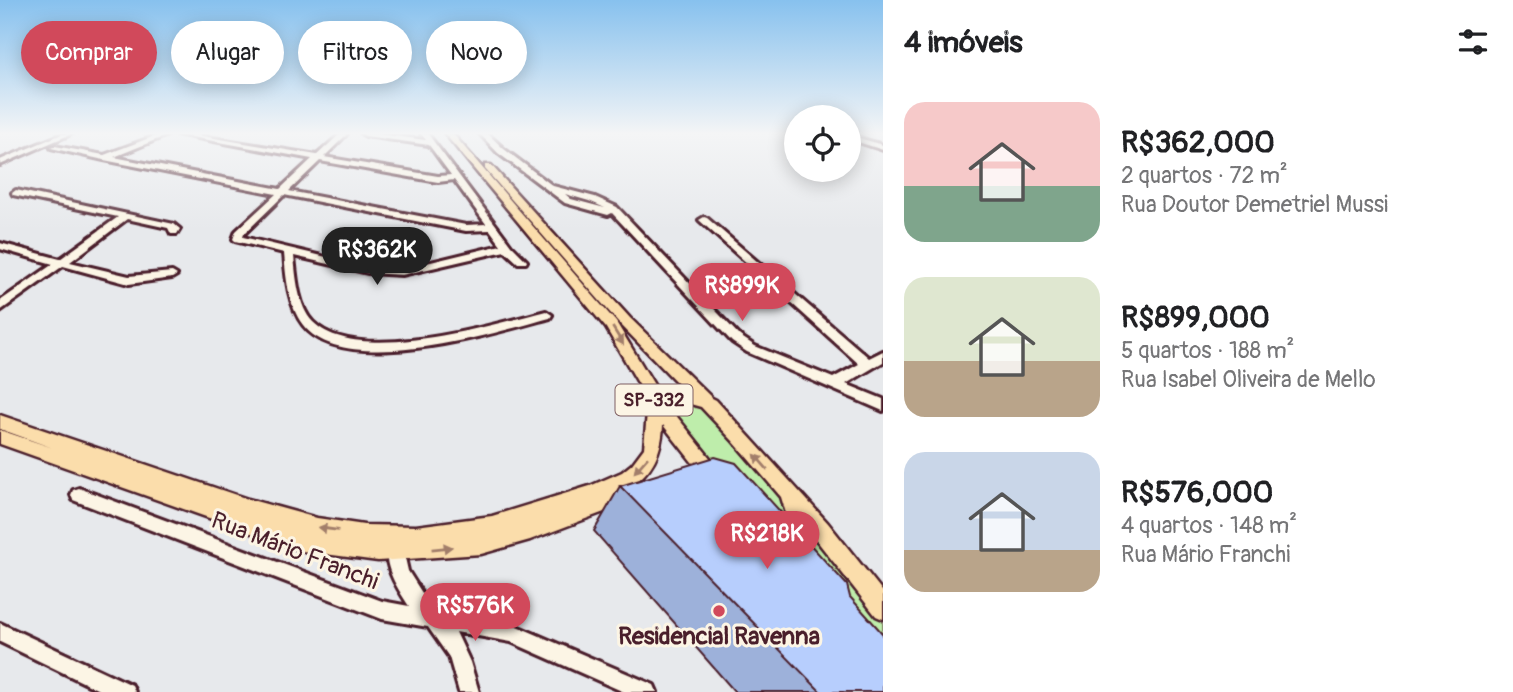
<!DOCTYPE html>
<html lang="pt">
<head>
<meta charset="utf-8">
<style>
	:root { --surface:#fff; --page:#f6f6f6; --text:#202124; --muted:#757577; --accent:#d1495b }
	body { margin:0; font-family:Pangolin,sans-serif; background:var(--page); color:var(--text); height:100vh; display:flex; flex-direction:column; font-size:26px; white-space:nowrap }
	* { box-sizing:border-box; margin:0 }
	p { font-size:23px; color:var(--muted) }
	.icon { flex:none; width:38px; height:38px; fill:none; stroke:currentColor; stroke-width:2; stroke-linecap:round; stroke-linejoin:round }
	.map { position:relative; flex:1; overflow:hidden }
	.panel { display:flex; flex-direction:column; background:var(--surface); width:630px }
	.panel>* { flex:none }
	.guide { position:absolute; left:21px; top:21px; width:665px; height:63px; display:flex; gap:14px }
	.controls { position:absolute; left:784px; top:105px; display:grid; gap:14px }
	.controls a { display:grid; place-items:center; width:77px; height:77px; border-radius:50%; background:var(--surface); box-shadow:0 4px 18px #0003; font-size:35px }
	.price { position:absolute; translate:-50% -60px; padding:0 16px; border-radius:24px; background:var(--accent); color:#fff; font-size:23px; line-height:46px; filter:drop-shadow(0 2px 4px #0008) }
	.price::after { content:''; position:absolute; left:50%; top:42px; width:21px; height:16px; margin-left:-10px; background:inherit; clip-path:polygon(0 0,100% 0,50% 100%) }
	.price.current { background:#222; color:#fff }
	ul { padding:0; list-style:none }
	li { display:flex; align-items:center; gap:21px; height:175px; padding:0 21px }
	li span { display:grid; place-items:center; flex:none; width:196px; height:140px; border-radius:21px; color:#555 }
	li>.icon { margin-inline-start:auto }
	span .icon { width:84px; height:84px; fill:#fffc; stroke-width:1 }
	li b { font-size:30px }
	h2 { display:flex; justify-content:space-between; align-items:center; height:84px; padding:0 21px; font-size:30px }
	.tag { padding:0 24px; border-radius:32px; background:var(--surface); box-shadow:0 4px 18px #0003; font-size:24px; line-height:63px }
	.tag.current { background:var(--accent); color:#fff }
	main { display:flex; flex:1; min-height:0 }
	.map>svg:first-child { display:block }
	.green { fill:#beedab; stroke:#84866b; stroke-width:2 }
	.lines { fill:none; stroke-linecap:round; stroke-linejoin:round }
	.minor-casing { stroke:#4a1f2b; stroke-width:6 }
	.major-casing { stroke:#4a1f2b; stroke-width:5 }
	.minor { fill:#fcf5e5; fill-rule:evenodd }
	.major { fill:#fbddab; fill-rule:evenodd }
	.wall { fill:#9db1da; stroke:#4a1f2b; stroke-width:2 }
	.building { fill:#b7cefd; stroke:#4a1f2b; stroke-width:2 }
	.oneway { fill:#a27e6b }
	.poi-dot { fill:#d1495b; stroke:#fcf5e5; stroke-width:2.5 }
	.labels { text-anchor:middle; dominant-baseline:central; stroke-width:6; stroke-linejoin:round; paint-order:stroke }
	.shield { fill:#fcf5e5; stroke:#7f5f63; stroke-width:2 }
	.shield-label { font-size:19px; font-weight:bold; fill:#4a1f2b }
	.near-street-label { font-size:24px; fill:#4a1f2b; stroke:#fcf5e5 }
	.near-poi-label { font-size:24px; font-weight:bold; fill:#4a1f2b; stroke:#fcf5e5 }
</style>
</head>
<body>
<main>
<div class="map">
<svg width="883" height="692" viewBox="0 0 883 692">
	<rect width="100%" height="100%" fill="#e7e9ec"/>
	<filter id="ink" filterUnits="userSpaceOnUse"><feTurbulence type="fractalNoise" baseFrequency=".0143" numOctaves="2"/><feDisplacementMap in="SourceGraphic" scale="14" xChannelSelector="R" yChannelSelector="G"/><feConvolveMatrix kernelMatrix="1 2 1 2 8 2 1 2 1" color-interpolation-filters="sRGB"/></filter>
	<g filter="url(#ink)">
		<!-- green -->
		<path class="green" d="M672 399 697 402 783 500 789 512 786 518 780 522 762 516 711 457 696 449 666 405Z
			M806 524 883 621V636L788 539Z"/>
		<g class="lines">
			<defs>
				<path id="minor" d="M62 134H71L0 165V160Z
					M160 134H170L114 157 280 189 312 159 176 134H190L317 155 340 134H347L324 157 438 176 451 175 429 145 366 136 362 134H379L426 140 421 134H428L511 245 527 261 526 263H518L505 251 402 275 368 273 294 256C296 276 298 307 313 322 357 366 491 325 546 311L552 315 550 318C495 333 344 379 303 325 288 305 286 277 284 253L235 241 233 239 236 231 276 194 104 160 51 148 55 146 104 155ZM320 161 438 182 454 180 486 224 466 225 289 191ZM284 195 466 231 490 230 501 245 402 269 368 267 243 237 244 234Z
					M480 134H488L504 149 553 186 595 197 617 207 740 336 755 346 833 378 859 364 699 220 704 217 707 218 869 358 883 351V362L846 384 883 399V411L747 352 732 342 612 213 608 215 565 203 498 153ZM565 194 589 201 605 208 571 199Z
					M849 135 883 145V150L849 139Z
					M16 190 174 224 180 229 177 234H171L168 228 127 219 70 262 129 276 172 272 177 275 172 278 129 284 63 266 0 311V301L53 264 0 249V243L60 259 118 217 13 195 12 193Z
					M79 488 382 601 409 606C397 588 380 562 389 540L395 538 401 540 408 571 422 593 438 611 512 624 654 685 657 692H624L511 642 456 632 470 662 479 692H459L449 657 428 627 382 619 73 500 71 495 73 490Z
					M0 623 132 685 135 692H103L0 642Z"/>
				<path id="major" d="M445 134H453L616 322 659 393 683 389 620 324 485 169V165H491L630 318 712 398 716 400 828 523 883 592V619L876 616 806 527C798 541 784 542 769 536L767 529 769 522 776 520H788L781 497 733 441 701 407 683 402 666 403 719 469 722 475 719 481 713 483 707 481 663 425C662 451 653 472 630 486L636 488 639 494 636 500 530 540 481 554 378 561 302 551 0 444V430L53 448 0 429V415L248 499 317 518 364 525 416 526 492 516 590 486 622 472 632 464 644 448 648 400 606 328Z"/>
			</defs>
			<!-- minor casing -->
			<use href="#minor" class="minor-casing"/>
			<!-- major casing -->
			<use href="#major" class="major-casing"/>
			<!-- minor -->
			<use href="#minor" class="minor"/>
			<!-- major -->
			<use href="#major" class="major"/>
		</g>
		<!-- wall -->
		<path class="wall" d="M620 486 883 692H735L594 531Z"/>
		<!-- building -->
		<path class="building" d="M715 457 736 463 847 585 850 597 883 634V692H821L620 486Z"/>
		<!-- one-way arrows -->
		<defs><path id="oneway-solid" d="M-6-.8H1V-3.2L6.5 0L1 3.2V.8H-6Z" transform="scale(1.75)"/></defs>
		<g class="oneway">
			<use href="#oneway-solid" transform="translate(618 336) rotate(58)"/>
			<use href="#oneway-solid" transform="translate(761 462) rotate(-131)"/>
			<use href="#oneway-solid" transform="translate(641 465) rotate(131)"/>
			<use href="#oneway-solid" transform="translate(328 529) rotate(-172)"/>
			<use href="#oneway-solid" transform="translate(442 548) rotate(-6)"/>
		</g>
	</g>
	<!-- sky -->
	<linearGradient id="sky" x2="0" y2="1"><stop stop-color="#87c1ee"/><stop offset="0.58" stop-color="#f4f5f6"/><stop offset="1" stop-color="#f4f5f6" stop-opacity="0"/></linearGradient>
	<rect width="883" height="230" fill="url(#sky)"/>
	<!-- markers -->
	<circle class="poi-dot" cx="719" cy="611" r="7"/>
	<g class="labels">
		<!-- shield labels -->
		<rect class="shield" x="615.5" y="384.5" width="77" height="31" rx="5"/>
		<g class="shield-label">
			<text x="654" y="400">SP-332</text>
		</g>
		<!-- near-street labels -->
		<g class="near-street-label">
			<text transform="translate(295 551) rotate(21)">Rua Mário Franchi</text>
		</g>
		<!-- near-poi labels -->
		<g class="near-poi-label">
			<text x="719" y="636">Residencial Ravenna</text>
		</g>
	</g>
</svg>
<div class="controls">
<a><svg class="icon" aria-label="locate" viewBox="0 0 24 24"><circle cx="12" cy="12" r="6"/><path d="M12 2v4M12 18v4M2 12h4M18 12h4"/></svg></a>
</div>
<b class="price current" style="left:377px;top:287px">R$362K</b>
<b class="price" style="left:742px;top:323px">R$899K</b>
<b class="price" style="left:767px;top:571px">R$218K</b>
<b class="price" style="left:475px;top:643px">R$576K</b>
<div class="guide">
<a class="tag current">Comprar</a>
<a class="tag">Alugar</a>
<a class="tag">Filtros</a>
<a class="tag">Novo</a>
</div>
</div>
<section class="panel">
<h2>4 imóveis<svg class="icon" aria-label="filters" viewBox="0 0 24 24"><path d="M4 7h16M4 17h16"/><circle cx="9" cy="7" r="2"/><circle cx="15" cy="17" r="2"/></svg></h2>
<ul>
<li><span style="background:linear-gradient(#f6c9c9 60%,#7fa58c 0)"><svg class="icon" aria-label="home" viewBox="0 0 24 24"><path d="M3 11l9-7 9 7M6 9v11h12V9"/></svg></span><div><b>R$362,000</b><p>2 quartos · 72 m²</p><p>Rua Doutor Demetriel Mussi</p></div></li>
<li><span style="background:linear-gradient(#dfe7d0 60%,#b9a48a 0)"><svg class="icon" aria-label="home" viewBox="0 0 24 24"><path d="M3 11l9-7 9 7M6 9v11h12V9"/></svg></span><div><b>R$899,000</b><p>5 quartos · 188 m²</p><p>Rua Isabel Oliveira de Mello</p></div></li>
<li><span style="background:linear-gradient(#c9d6e8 70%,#b9a48a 0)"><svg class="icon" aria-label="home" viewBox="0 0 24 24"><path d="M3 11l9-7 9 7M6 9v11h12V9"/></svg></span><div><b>R$576,000</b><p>4 quartos · 148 m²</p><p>Rua Mário Franchi</p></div></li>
</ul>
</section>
</main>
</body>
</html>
